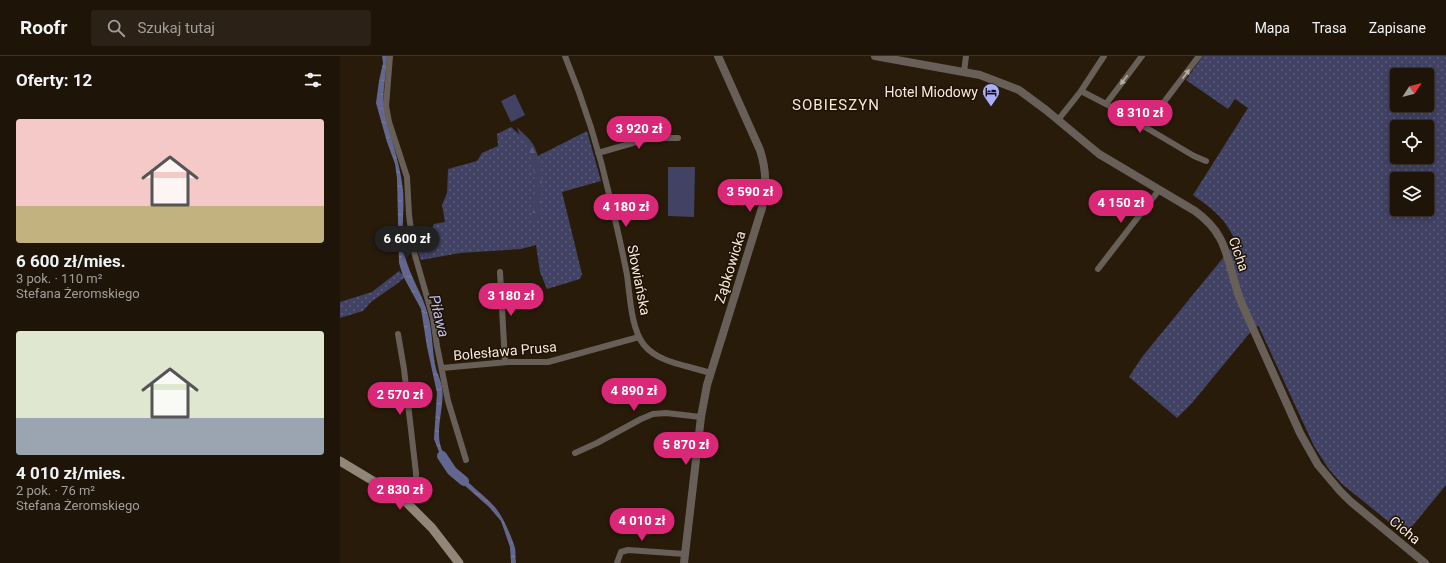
<!DOCTYPE html>
<html lang="pl">
<head>
<meta charset="utf-8">
<style>
	:root { --surface:#1e1408; --page:#2b2116; --text:#f1f3f6; --muted:#a19e9c; --line:#3c3329; --accent:#db2777 }
	body { margin:0; font-family:Roboto,sans-serif; background:var(--page); color:var(--text); height:100vh; display:flex; flex-direction:column; font-size:15px; white-space:nowrap }
	* { box-sizing:border-box; margin:0 }
	p { font-size:13px; color:var(--muted) }
	.icon { flex:none; width:22px; height:22px; fill:none; stroke:currentColor; stroke-width:2; stroke-linecap:round; stroke-linejoin:round }
	.map { position:relative; flex:1; overflow:hidden }
	.side { display:flex; flex-direction:column; background:var(--surface); width:340px }
	.side>* { flex:none }
	.needle { width:26px; rotate:54deg }
	.fabs { position:absolute; left:1050px; top:12px; display:grid; gap:8px }
	.fabs a { display:grid; place-items:center; width:44px; height:44px; border-radius:4px; background:var(--surface); box-shadow:0 2px 10px #0003,0 0 0 1px var(--line); font-size:20px }
	.price { position:absolute; translate:-50% -34px; padding:0 9px; border-radius:14px; background:var(--accent); color:#fff; font-size:13px; line-height:26px; filter:drop-shadow(0 1px 2px #0008) }
	.price::after { content:''; position:absolute; left:50%; top:24px; width:12px; height:9px; margin-left:-6px; background:inherit; clip-path:polygon(0 0,100% 0,50% 100%) }
	.price.on { background:#222; color:#fff }
	ul { padding:0; list-style:none }
	li { display:grid; align-content:center; gap:8px; height:212px; padding:0 16px }
	li span { display:grid; place-items:center; height:124px; border-radius:4px; color:#555 }
	li>.icon { margin-inline-start:auto }
	span .icon { width:72px; height:72px; fill:#fffc; stroke-width:1 }
	li b { font-size:17px }
	h2 { display:flex; justify-content:space-between; align-items:center; height:48px; padding:0 16px; font-size:17px }
	header { display:flex; align-items:center; gap:24px; box-sizing:border-box; height:56px; padding:0 20px; background:var(--surface); border-bottom:1px solid var(--line) }
	header strong { font-size:19px }
	nav { display:flex; gap:22px; margin-inline-start:auto; font-size:14px }
	.search { width:280px; height:36px; background:var(--page); display:flex; align-items:center; gap:10px; box-sizing:border-box; padding:0 14px; border-radius:4px; color:var(--muted); font-size:15px }
	main { display:flex; flex:1; min-height:0 }
	.map>svg:first-child { display:block }
	.grass { fill:url(#grass-dots); fill-rule:evenodd }
	.forest { fill:url(#forest-firs) }
	.pitch { fill:#414264 }
	.water { fill:url(#water-ripples) }
	.lines { fill:none; stroke-linecap:round; stroke-linejoin:round }
	.river { stroke:#63668e; stroke-width:10 }
	.minor { stroke:#686058; stroke-width:6 }
	.tertiary { stroke:#686058; stroke-width:8 }
	.secondary { stroke:#928679; stroke-width:9 }
	.oneway { fill:#b5aca2 }
	.labels { text-anchor:middle; dominant-baseline:central; stroke-width:3; stroke-linejoin:round; paint-order:stroke }
	.poi-label { font-size:14px; fill:#f4eadf; stroke:#1f1203; text-anchor:end }
	.street-label { font-size:14px; fill:#f4eadf; stroke:#1f1203 }
	.neighbourhood-label { font-size:15px; letter-spacing:1px; fill:#f4eadf; stroke:#1f1203 }
	.water-label { font-size:15px; font-style:italic; fill:#bcc0f5; stroke:#1f1203 }
</style>
</head>
<body>
<header>
<strong>Roofr</strong>
<div class="search"><svg class="icon" aria-label="search" viewBox="0 0 24 24"><circle cx="10" cy="10" r="6"/><path d="M15 15l6 6"/></svg>Szukaj tutaj</div>
<nav><a>Mapa</a><a>Trasa</a><a>Zapisane</a></nav>
</header>
<main>
<section class="side">
<h2>Oferty: 12<svg class="icon" aria-label="filters" viewBox="0 0 24 24"><path d="M4 7h16M4 17h16"/><circle cx="9" cy="7" r="2"/><circle cx="15" cy="17" r="2"/></svg></h2>
<ul>
<li><span style="background:linear-gradient(#f6c9c9 70%,#c2b280 0)"><svg class="icon" aria-label="home" viewBox="0 0 24 24"><path d="M3 11l9-7 9 7M6 9v11h12V9"/></svg></span><div><b>6 600 zł/mies.</b><p>3 pok. · 110 m²</p><p>Stefana Żeromskiego</p></div></li>
<li><span style="background:linear-gradient(#dfe7d0 70%,#9aa5b1 0)"><svg class="icon" aria-label="home" viewBox="0 0 24 24"><path d="M3 11l9-7 9 7M6 9v11h12V9"/></svg></span><div><b>4 010 zł/mies.</b><p>2 pok. · 76 m²</p><p>Stefana Żeromskiego</p></div></li>
</ul>
</section>
<div class="map">
<svg width="1106" height="507" viewBox="0 0 1106 507">
	<defs>
		<pattern id="grass-dots" width="8" height="8" patternUnits="userSpaceOnUse"><rect width="8" height="8" fill="#414264"/><path d="M2 2h.1M6 6h.1" fill="none" stroke="#5d5d7a" stroke-width="1.8" stroke-linecap="round"/></pattern>
		<pattern id="forest-firs" width="22" height="20" patternUnits="userSpaceOnUse"><rect width="22" height="20" fill="#414264"/><path d="M5 1l3.5 6h-7zM16 11l3.5 6h-7z" fill="#5d5d7a"/></pattern>
		<pattern id="water-ripples" width="26" height="14" patternUnits="userSpaceOnUse"><rect width="26" height="14" fill="#63668e"/><path d="M2 4q2-2 4 0t4 0M15 11q2-2 4 0t4 0" fill="none" stroke="#7a7c9d"/></pattern>
	</defs>
	<rect width="100%" height="100%" fill="#281b0a"/>
	<!-- grass -->
	<path class="grass" d="M863 0H1106V429L1065 479 1002 428 988 412 974 390 918 269 908 279 852 347 837 362 789 321 802 301 896 186C884 161 875 155 853 139L908 52 895 43 888 53 846 24ZM1057 19H1087V49H1057ZM1057 71H1087V101H1057ZM1057 123H1087V153H1057Z
		M171 71 189 87 194 102 247 75 261 125 222 136 242 218 240 223 207 233 200 216 196 189 181 193 120 197 81 204 78 196 94 168 105 166 102 149 107 137 108 113 137 105 142 97 158 90 157 78Z
		M59 215 65 221 58 227 31 246 23 255 0 262V246L32 236Z"/>
	<!-- forest -->
	<path class="forest" d="M177 71C182 77 191 83 194 90 205 113 202 140 199 165L192 164C194 143 197 120 191 99 188 88 179 82 177 71Z"/>
	<!-- pitch -->
	<path class="pitch" d="M175 38 185 59 171 66 161 45Z
		M328 111H355L354 161 328 160Z"/>
	<!-- water -->
	<path class="water" d="M42 0H47C47 13 42 37 44 48 48 77 60 104 63 134 65 156 60 178 65 200 70 221 83 239 88 259 93 277 92 296 96 313 98 319 101 325 102 331 105 347 96 371 100 388 106 412 137 432 153 449 162 458 171 479 175 492 176 497 175 502 176 507H171L170 491 161 465 149 451 123 428 101 401 94 383 97 337 87 291 81 253 63 220 59 207 57 122 55 108 47 86 36 47 39 25 43 7Z"/>
	<g class="lines">
		<!-- river -->
		<path class="river" d="M102 400 112 415 124 425"/>
		<!-- minor -->
		<path class="minor" d="M50 0 46 50 49 66 67 121 69 159 74 196 93 262 97 290 108 345 126 404
			M225 0C244 46 259 93 270 142 276 167 282 193 287 219 290 240 291 273 304 289 320 308 348 309 370 317
			M624 16 626 0
			M741 35 766 48 854 100 866 105
			M766 48 802 0
			M718 64 741 35 764 0
			M805 71 859 0
			M258 97 310 82H338
			M758 213 819 134
			M160 216 165 306
			M58 278 64 313 76 417V423L63 443
			M102 312 168 306H208L299 281
			M235 397 257 387 301 363 313 358 326 357 361 361
			M277 507 281 496 288 494 345 498"/>
		<!-- tertiary -->
		<path class="tertiary" d="M535 0 640 19 679 34 706 54 759 98 855 155C887 178 886 200 897 234 899 242 903 250 906 257L960 377 978 409 1000 435 1010 445 1085 507
			M344 507 361 361 367 329 422 152C426 130 427 116 420 94L378 0"/>
		<!-- secondary -->
		<path class="secondary" d="M0 405 63 443 92 472 119 507"/>
	</g>
	<!-- one-way arrows -->
	<defs><path id="oneway-solid" d="M-6-.8H1V-3.2L6.5 0L1 3.2V.8H-6Z"/></defs>
	<g class="oneway">
		<use href="#oneway-solid" transform="translate(846 18) rotate(-53)"/>
		<use href="#oneway-solid" transform="translate(784 24) rotate(127)"/>
	</g>
	<!-- icons -->
	<defs>
		<symbol id="hotel-pin" viewBox="-11 -11 22 30"><path d="M0 17L-7.5 6A9.5 9.5 0 1 1 7.5 6Z" fill="#abaffb" stroke="#1f1203"/><path d="M-6-4.5h1.5V1H6V5H4.5V3h-9V5H-6ZM-4 0a1.8 1.8 0 1 1 3.6 0ZM.5 0V-2.5h3Q6-2.5 6 0Z" fill="#111"/></symbol>
	</defs>
	<g fill-rule="evenodd">
		<use href="#hotel-pin" x="641" y="26" width="20" height="27"/>
	</g>
	<g class="labels">
		<!-- poi labels -->
		<g class="poi-label">
			<text x="638" y="36">Hotel Miodowy</text>
		</g>
		<!-- street labels -->
		<g class="street-label">
			<text transform="translate(899 198) rotate(71)">Cicha</text>
			<text transform="translate(390 211) rotate(-73)">Ząbkowicka</text>
			<text transform="translate(299 224) rotate(79)">Słowiańska</text>
			<text transform="translate(165 295) rotate(-5)">Bolesława Prusa</text>
			<text transform="translate(1065 474) rotate(39)">Cicha</text>
		</g>
		<!-- neighbourhood labels -->
		<g class="neighbourhood-label">
			<text x="496" y="49">SOBIESZYN</text>
		</g>
		<!-- water labels -->
		<g class="water-label">
			<text transform="translate(99 260) rotate(76)">Piława</text>
		</g>
	</g>
</svg>
<div class="fabs">
<a><svg class="needle" viewBox="-14 -14 28 28"><path d="M0-13l5 13h-10z" fill="#e53935"/><path d="M0 13l5-13h-10z" fill="#a19e9c"/></svg></a>
<a><svg class="icon" aria-label="locate" viewBox="0 0 24 24"><circle cx="12" cy="12" r="6"/><path d="M12 2v4M12 18v4M2 12h4M18 12h4"/></svg></a>
<a><svg class="icon" aria-label="layers" viewBox="0 0 24 24"><path d="M12 4l9 5-9 5-9-5zM3 14l9 5 9-5"/></svg></a>
</div>
<b class="price" style="left:800px;top:78px">8 310 zł</b>
<b class="price" style="left:299px;top:94px">3 920 zł</b>
<b class="price" style="left:410px;top:157px">3 590 zł</b>
<b class="price" style="left:781px;top:168px">4 150 zł</b>
<b class="price" style="left:286px;top:172px">4 180 zł</b>
<b class="price on" style="left:67px;top:204px">6 600 zł</b>
<b class="price" style="left:171px;top:261px">3 180 zł</b>
<b class="price" style="left:294px;top:356px">4 890 zł</b>
<b class="price" style="left:60px;top:360px">2 570 zł</b>
<b class="price" style="left:346px;top:410px">5 870 zł</b>
<b class="price" style="left:60px;top:455px">2 830 zł</b>
<b class="price" style="left:302px;top:486px">4 010 zł</b>
</div>
</main>
</body>
</html>
